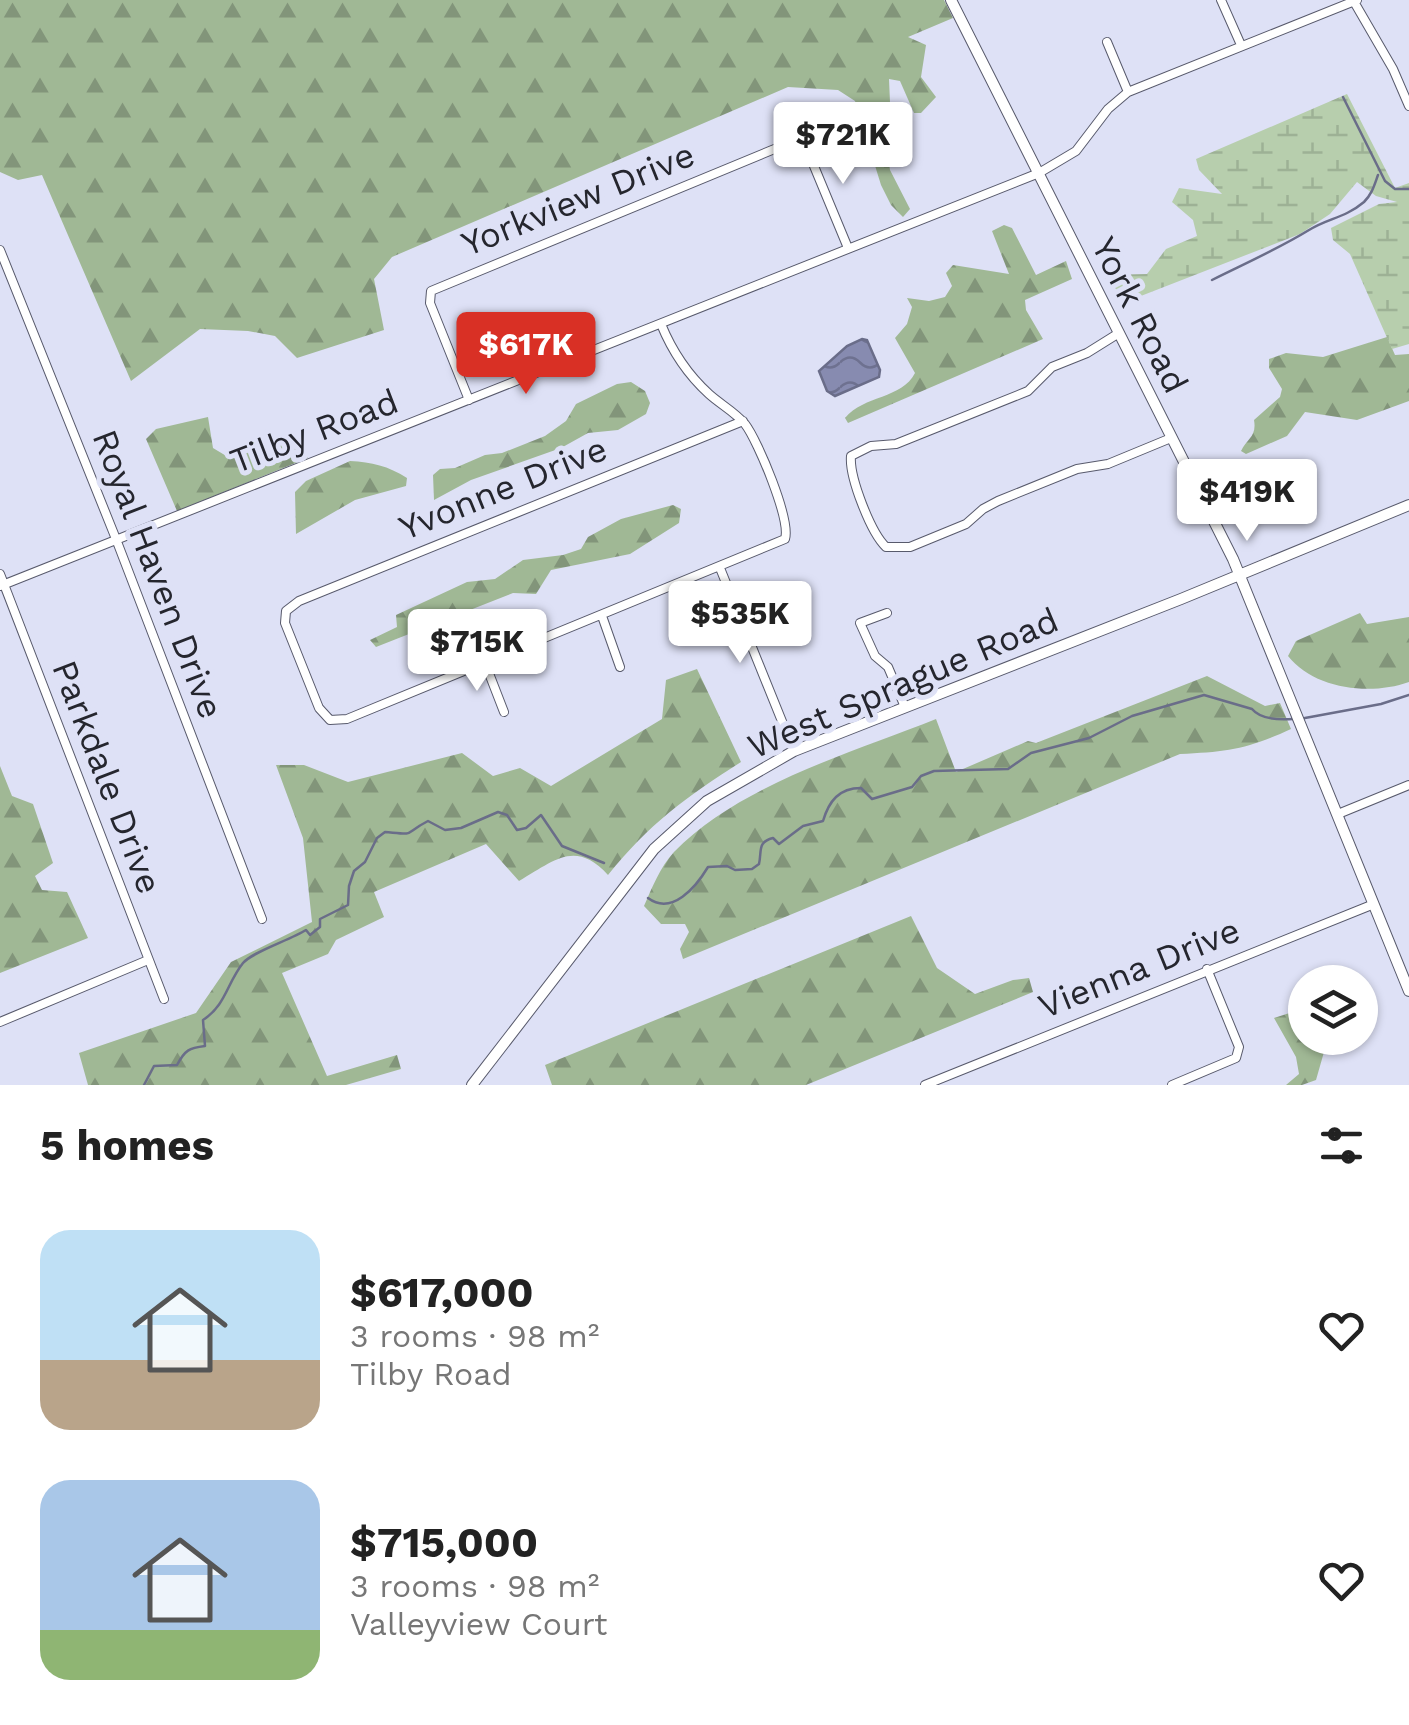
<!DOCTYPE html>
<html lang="en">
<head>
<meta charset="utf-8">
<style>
	:root { --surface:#fff; --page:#f2f2f2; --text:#222; --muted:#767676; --accent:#d93025 }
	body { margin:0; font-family:"Work Sans",sans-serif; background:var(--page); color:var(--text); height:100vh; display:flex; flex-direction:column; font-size:38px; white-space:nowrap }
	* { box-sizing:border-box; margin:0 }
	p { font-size:32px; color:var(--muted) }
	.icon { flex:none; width:55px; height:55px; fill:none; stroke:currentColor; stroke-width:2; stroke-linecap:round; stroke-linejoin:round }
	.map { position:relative; height:1085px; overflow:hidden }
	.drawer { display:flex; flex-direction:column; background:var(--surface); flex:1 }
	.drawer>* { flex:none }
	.buttons { position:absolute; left:1288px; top:965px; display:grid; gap:20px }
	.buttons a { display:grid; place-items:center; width:90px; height:90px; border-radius:50%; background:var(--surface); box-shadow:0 2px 8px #0004; font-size:50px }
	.price { position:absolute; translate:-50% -85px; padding:0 22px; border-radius:10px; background:#fff; color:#222; font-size:32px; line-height:65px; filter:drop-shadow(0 2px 5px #0008) }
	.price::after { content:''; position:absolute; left:50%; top:60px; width:30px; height:22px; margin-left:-15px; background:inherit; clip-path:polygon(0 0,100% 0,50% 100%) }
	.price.on { background:var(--accent); color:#fff }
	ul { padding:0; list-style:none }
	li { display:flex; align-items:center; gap:30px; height:250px; padding:0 40px }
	li span { display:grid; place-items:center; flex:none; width:280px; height:200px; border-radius:30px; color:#555 }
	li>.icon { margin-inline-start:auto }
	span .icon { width:120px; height:120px; fill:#fffc; stroke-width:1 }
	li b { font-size:42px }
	h2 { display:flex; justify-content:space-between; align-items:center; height:120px; padding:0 40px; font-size:42px }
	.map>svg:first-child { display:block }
	.forest { fill:url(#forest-firs) }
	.wetland { fill:url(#wetland-marsh) }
	.water { fill:url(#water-waves); stroke:#6a6d89; stroke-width:2.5 }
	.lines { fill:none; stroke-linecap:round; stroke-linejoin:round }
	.stream { stroke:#6a6d89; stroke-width:2.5 }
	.minor-casing { stroke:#585a6c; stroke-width:10 }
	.tertiary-casing { stroke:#585a6c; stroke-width:12 }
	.minor { stroke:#fff; stroke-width:8 }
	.tertiary { stroke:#fff; stroke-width:10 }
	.labels { text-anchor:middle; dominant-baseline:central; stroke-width:10; stroke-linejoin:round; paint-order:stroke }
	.street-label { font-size:35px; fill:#25262e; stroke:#dee1f6 }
</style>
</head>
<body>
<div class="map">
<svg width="1409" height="1085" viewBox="0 0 1409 1085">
	<defs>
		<pattern id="forest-firs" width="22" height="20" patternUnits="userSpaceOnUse" patternTransform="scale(2.5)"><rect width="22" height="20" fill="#a0b895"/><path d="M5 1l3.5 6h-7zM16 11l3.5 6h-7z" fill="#82957a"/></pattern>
		<pattern id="wetland-marsh" width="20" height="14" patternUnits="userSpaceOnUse" patternTransform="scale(2.5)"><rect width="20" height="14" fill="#b7cead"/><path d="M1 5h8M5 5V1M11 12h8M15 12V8" fill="none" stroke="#9db195"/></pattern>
		<pattern id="water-waves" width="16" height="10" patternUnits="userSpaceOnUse" patternTransform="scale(2.5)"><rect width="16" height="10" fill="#878bb0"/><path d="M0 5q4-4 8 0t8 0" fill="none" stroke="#6e7190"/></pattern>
	</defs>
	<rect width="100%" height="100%" fill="#dee1f6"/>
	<!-- forest -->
	<path class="forest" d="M0 0H944L953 18 908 37 926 45 921 77 936 97 921 113H914L900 81 889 79 891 126 886 145 890 170 910 209 903 217 891 205 881 185 855 101 838 90 788 87 392 257 374 279 384 330 297 358 275 336 248 331 200 329 131 381 42 175 18 180 0 172Z
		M1004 225 1012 228 1036 275 1066 261 1072 279 1025 300 1026 310 1043 339 848 423 845 418C864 395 902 399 915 373L895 338 907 324 912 307 907 298 929 301 945 297 952 286 946 273 953 265 1009 274 992 231Z
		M1387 337 1395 355 1409 354V401L1357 420 1305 412 1287 436 1246 454 1241 451C1247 438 1257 437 1254 420L1280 397 1282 389 1269 368V359L1286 353 1323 357Z
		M631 382 645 391 650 403 646 414 618 430 588 433 561 448 471 480 434 500 433 475 440 469 455 468 485 455 502 453 545 436 566 421 576 404 617 384Z
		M208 417 213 448 228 457 241 443C273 440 283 435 308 458L177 511 146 439 156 429Z
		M350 461C372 462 388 466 407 478L406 486 355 500 296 534 295 492 306 481Z
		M673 505 681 509 679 523 630 554 551 570 536 594 513 593 376 647 370 640 397 627 396 615 467 582 495 579 523 560 563 555 581 549 588 537 621 519Z
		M1360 613 1367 624 1409 617V682C1370 696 1314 689 1288 656L1296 641Z
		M697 669 741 762C686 797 649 824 608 875 575 839 554 861 519 881L486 844 374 892 384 917 336 940 328 954 282 973 327 1076 397 1055 401 1069 346 1085H88L79 1053 196 1013 231 962 312 922 303 838 276 765H304L348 782 462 753 493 776 520 768 551 786 662 719 666 680Z
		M1207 676 1265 706 1280 703 1291 729C1248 749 1227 752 1180 754L683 959 680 949 689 932 685 924H661L644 906C652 888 660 867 674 852 739 785 851 753 936 719L956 772 1028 741 1036 743Z
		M0 766 12 796 33 804 53 863 35 876 42 890 67 892 88 938 0 973Z
		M911 916 937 968 975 994 1013 980 1029 978 1033 992 806 1085H552L545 1065Z
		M1305 1008V1038H1328L1316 1080 1302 1085H1286L1299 1074 1296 1057 1274 1018Z"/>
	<!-- wetland -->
	<path class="wetland" d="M1347 94 1395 188 1409 183V344L1392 349 1350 254 1333 240 1331 228 1379 204 1397 202 1376 196 1357 182 1330 214 1300 234 1128 301 1102 275 1147 274 1166 249 1197 236 1193 220 1172 202 1179 188 1222 194 1199 170 1196 159Z"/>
	<!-- water -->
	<path class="water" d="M862 339 867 340 880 370 879 377 835 396 827 391 819 371 847 346Z"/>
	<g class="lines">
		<!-- stream -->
		<path class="stream" d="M1343 97 1385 181 1395 189H1409
			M1212 280C1244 264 1278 249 1309 230 1328 218 1345 218 1364 202 1372 194 1374 186 1378 175
			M1305 718 1381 704 1409 695
			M648 898C672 916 696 887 708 867L727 866 735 870 752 869 759 864C762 851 757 842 773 838L779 844 803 826 823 821C829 801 839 788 861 788L872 799 912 787 921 776 934 771 1008 769 1031 753 1089 738 1132 716 1204 695 1252 709C1261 720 1279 720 1293 719
			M144 1085 154 1066 177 1065C185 1050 189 1048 205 1046L203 1020C226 1005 227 983 243 963 252 952 290 940 306 930L310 935 320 927V919L348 905 349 886 354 871 365 862 377 838 385 832C418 835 401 835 428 821L445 830 461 828 498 812 507 815 517 830 526 828 541 815 562 846 604 863"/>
		<defs>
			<path id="minor" d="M1221 0 1241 45
				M1353 0 1393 69 1409 106
				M1107 42 1128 92
				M0 250 116 539 262 919
				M661 324C672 351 687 374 709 394 720 404 735 412 745 424 758 441 791 520 785 539L347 719 330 720 319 708 285 623 286 611 299 601 743 421
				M1119 333 1087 353 1052 367 1028 391 896 444 871 446 851 456C849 477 871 533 886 547H910L966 524 983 509 998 501 1077 469 1108 464 1171 438
				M469 400 430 303 431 291 789 143 803 144 809 154 848 248
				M720 568 794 751
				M0 574 164 999
				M0 586 1039 173 1076 151 1108 109 1128 92 1357 0
				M887 613 860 623 875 656 888 667 905 707
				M602 616 620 667
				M485 663 504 712
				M1338 814 1409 785
				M0 1022 148 960
				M925 1085 1374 904
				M1172 1085 1236 1058 1239 1047 1207 969"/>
			<path id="tertiary" d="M951 0 1233 559 1409 991
				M472 1085 654 849 707 801 794 751 1181 599 1409 505"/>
		</defs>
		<!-- minor casing -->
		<use href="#minor" class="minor-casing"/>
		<!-- tertiary casing -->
		<use href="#tertiary" class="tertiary-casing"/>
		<!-- minor -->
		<use href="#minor" class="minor"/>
		<!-- tertiary -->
		<use href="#tertiary" class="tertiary"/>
	</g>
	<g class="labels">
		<!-- street labels -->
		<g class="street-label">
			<text transform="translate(578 199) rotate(-22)">Yorkview Drive</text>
			<text transform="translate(1140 315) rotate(63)">York Road</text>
			<text transform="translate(314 431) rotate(-21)">Tilby Road</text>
			<text transform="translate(503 488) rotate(-22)">Yvonne Drive</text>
			<text transform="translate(158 574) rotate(69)">Royal Haven Drive</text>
			<text transform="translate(903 683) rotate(-23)">West Sprague Road</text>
			<text transform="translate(107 777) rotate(69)">Parkdale Drive</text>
			<text transform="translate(1139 968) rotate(-22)">Vienna Drive</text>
		</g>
	</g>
</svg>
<div class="buttons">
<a><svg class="icon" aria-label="layers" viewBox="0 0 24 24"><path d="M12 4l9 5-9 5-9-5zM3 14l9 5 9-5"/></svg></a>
</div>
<b class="price" style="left:843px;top:187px">$721K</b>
<b class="price on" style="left:526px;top:397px">$617K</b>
<b class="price" style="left:1247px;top:544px">$419K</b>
<b class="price" style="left:740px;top:666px">$535K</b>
<b class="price" style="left:477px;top:694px">$715K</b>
</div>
<section class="drawer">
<h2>5 homes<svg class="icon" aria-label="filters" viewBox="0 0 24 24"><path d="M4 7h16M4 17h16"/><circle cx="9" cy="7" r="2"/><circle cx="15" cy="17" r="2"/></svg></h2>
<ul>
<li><span style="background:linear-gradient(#bfe0f5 65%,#b9a48a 0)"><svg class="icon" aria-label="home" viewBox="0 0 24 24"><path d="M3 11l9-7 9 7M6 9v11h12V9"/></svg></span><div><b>$617,000</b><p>3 rooms · 98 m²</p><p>Tilby Road</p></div><svg class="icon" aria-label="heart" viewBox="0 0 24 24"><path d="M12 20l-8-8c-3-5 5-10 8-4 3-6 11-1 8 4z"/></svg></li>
<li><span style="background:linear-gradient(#a9c7e8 75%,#8fb573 0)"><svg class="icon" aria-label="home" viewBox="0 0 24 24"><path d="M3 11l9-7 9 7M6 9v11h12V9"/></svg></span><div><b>$715,000</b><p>3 rooms · 98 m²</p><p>Valleyview Court</p></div><svg class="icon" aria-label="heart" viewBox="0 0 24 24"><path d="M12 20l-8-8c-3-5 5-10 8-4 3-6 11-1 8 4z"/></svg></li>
</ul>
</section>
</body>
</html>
